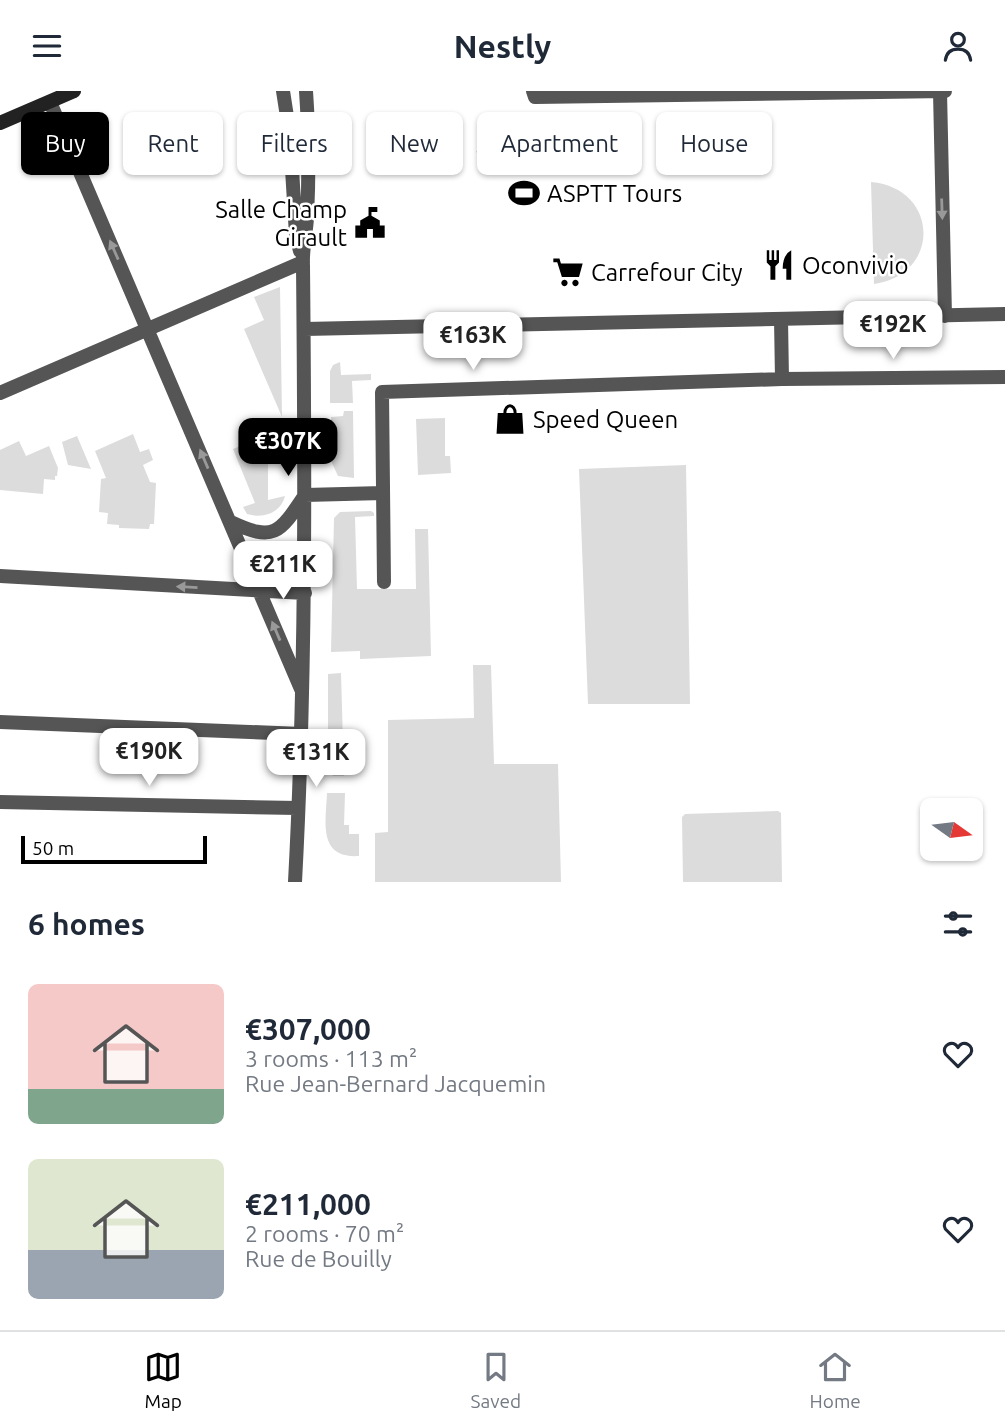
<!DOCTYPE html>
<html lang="en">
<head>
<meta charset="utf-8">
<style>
	:root { --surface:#fff; --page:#f6f6f7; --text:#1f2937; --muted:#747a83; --line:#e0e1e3; --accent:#000 }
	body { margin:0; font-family:Ubuntu,sans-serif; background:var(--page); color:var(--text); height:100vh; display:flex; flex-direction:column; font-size:26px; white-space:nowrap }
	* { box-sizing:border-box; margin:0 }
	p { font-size:23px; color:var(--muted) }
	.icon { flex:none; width:38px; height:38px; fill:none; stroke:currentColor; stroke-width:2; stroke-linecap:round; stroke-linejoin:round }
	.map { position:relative; height:791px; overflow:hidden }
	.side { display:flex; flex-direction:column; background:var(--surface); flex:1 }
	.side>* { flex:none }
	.guide { position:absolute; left:21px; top:21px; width:964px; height:63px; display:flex; gap:14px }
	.needle { width:46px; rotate:104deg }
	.tools { position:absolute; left:920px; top:707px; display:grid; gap:14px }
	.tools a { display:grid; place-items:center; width:63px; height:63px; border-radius:10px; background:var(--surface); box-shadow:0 2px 5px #0004; font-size:35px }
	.scale { position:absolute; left:21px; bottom:18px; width:186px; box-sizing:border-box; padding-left:7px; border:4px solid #000; border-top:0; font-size:19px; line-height:24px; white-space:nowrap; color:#000; -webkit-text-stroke:5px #fff; paint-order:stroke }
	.price { position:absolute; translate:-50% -60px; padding:0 16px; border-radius:14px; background:#fff; color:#222; font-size:23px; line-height:46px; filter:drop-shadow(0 2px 4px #0008) }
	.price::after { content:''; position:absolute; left:50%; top:42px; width:21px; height:16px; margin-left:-10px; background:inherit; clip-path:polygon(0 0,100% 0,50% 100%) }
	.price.on { background:var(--accent); color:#fff }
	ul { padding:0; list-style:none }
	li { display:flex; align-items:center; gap:21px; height:175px; padding:0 28px }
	li span { display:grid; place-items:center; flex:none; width:196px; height:140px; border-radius:10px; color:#555 }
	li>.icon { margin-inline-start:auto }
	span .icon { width:84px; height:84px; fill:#fffc; stroke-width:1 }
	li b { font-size:30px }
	h2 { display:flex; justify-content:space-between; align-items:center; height:84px; padding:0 28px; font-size:30px }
	.chip { padding:0 24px; border-radius:10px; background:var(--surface); box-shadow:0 2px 5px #0004; font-size:24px; line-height:63px }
	.chip.on { background:var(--accent); color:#fff }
	header { display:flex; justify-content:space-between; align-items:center; height:91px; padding:0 28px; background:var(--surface); font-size:32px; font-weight:700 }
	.tabs { display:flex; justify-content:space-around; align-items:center; height:98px; border-top:2px solid var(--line); background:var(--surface); font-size:19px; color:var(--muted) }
	.tabs a { display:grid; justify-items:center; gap:4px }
	.tabs .on { color:var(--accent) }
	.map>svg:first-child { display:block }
	.green { fill:#dcdcdc }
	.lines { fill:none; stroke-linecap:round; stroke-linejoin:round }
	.minor { stroke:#555; stroke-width:14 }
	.secondary { stroke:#222; stroke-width:14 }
	.oneway { fill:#999 }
	.labels { text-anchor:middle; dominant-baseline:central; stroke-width:5; stroke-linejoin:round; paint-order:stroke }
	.poi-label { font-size:24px; fill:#000; stroke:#fff; text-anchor:start }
</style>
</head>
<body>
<header><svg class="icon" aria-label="menu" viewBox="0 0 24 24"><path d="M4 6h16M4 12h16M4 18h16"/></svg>Nestly<svg class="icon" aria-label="person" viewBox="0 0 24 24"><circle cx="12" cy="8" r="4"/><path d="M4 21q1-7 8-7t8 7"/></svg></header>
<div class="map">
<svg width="1005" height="791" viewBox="0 0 1005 791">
	<rect width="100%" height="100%" fill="#fff"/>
	<!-- green -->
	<path class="green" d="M548 29H565L548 54V69L533 70V45H548Z
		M504 48 505 78H484L476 60Z
		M871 91C939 97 942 183 874 193Z
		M280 196 282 326 244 238 264 229 254 206Z
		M340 271 341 284 371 283V289L352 290 353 312H330V280L333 274Z
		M344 320H353L354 387 338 385 332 372 331 326 343 325Z
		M445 327V365H450L451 382 418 384 416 328Z
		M133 343 140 361 149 358 153 369 143 374 150 391 156 392 154 433H150L149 438 119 437V434L107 433 108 422 99 421 101 388 106 387 95 360Z
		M268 344V409L285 405C281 422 263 428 247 423L243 416 255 412 233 358Z
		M77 345 91 378 68 374 62 351Z
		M19 350 26 365 49 355 58 377 57 385H55V389L44 388 43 403 0 399V359Z
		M686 374 690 613H588L579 378Z
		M371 420 374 422V425L355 426 357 498H416L415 438H428L431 565 360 568V560L331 561 334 427 340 421Z
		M285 454 288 484 285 488 276 490 268 486 258 459Z
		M473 574H491L494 673H558L561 791H375V742L388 741V629L474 627Z
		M341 582 344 685H333L328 679V583Z
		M327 702H345L344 734H349V743H359V765C317 768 326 730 327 702Z
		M778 720 781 722 782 791H683L682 726 685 723Z"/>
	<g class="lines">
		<!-- minor -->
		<path class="minor" d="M283 0 290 45 296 144 300 160
			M533 0 535 6 945 0
			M940 1 945 225
			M50 11 301 598
			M781 228 782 288
			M305 238 1005 223
			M0 302 303 171
			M231 431C274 451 279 443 305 404L383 402
			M0 485 305 502
			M384 491 382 301 782 288 1005 286
			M0 631 301 643
			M0 711 297 717
			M295 791C306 586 305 381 303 175 302 159 306 143 307 127 309 85 309 42 306 0"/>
		<!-- secondary -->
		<path class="secondary" d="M0 32 74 0"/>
	</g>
	<!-- one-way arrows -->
	<defs><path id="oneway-solid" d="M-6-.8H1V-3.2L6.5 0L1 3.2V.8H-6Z" transform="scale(1.75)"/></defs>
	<g class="oneway">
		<use href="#oneway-solid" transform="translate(942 118) rotate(88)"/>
		<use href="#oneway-solid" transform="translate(114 159) rotate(-114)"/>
		<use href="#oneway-solid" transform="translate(204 368) rotate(-113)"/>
		<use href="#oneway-solid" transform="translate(187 496) rotate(-177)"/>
		<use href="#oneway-solid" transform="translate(276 540) rotate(-113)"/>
	</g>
	<!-- icons -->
	<defs>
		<symbol id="stadium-bare" viewBox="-9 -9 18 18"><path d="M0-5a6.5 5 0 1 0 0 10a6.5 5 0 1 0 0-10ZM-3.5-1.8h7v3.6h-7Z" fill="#000" stroke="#fff" stroke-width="2.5" paint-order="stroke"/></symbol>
		<symbol id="civic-bare" viewBox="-9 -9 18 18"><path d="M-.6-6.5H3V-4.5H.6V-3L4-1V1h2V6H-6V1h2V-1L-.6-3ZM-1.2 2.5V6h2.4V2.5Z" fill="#000" stroke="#fff" stroke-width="2.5" paint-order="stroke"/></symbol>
		<symbol id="restaurant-bare" viewBox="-9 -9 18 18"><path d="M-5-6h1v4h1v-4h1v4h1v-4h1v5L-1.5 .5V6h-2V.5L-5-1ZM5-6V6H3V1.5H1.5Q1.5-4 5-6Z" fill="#000" stroke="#fff" stroke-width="2.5" paint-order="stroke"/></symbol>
		<symbol id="supermarket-bare" viewBox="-9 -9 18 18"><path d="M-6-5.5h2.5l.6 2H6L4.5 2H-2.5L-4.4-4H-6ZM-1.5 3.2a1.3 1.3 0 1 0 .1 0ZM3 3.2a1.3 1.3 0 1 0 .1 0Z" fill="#000" stroke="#fff" stroke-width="2.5" paint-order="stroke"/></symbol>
		<symbol id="shop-bare" viewBox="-9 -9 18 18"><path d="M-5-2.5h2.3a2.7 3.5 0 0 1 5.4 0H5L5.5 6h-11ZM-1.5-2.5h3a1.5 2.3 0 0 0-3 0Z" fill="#000" stroke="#fff" stroke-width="2.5" paint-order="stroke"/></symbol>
	</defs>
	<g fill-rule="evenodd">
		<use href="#stadium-bare" x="502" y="80" width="44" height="44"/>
		<use href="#civic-bare" x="348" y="110" width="44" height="44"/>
		<use href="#restaurant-bare" x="757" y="152" width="44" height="44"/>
		<use href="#supermarket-bare" x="546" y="159" width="44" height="44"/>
		<use href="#shop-bare" x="488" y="306" width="44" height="44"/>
	</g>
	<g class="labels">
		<!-- poi labels -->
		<g class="poi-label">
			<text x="547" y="102">ASPTT Tours</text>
			<text x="347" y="118" text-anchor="end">Salle Champ<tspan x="347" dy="28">Girault</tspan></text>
			<text x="802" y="174">Oconvivio</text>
			<text x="591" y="181">Carrefour City</text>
			<text x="533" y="328">Speed Queen</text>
		</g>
	</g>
</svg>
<div class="tools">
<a><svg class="needle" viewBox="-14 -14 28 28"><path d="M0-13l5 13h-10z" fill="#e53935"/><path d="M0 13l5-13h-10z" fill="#747a83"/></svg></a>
</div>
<div class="scale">50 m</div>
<b class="price" style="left:893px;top:270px">€192K</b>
<b class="price" style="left:473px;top:281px">€163K</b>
<b class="price on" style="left:288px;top:387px">€307K</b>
<b class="price" style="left:283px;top:510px">€211K</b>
<b class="price" style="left:149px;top:697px">€190K</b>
<b class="price" style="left:316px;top:698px">€131K</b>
<div class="guide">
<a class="chip on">Buy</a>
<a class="chip">Rent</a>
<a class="chip">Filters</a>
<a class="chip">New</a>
<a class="chip">Apartment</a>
<a class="chip">House</a>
</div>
</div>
<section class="side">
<h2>6 homes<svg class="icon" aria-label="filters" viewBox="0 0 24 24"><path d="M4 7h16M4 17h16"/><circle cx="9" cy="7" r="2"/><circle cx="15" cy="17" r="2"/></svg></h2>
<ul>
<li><span style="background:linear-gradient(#f6c9c9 75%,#7fa58c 0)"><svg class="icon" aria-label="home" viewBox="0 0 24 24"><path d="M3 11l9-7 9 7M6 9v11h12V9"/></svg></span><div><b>€307,000</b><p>3 rooms · 113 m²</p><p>Rue Jean-Bernard Jacquemin</p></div><svg class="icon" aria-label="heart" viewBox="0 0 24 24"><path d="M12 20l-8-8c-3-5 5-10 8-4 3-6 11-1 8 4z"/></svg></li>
<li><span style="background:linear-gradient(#dfe7d0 65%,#9aa5b1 0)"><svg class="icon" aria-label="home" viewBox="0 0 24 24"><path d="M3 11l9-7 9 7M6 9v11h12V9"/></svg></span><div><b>€211,000</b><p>2 rooms · 70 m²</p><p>Rue de Bouilly</p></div><svg class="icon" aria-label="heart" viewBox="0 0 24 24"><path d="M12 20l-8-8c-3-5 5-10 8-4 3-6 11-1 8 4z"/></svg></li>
</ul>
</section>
<nav class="tabs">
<a class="on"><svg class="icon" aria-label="map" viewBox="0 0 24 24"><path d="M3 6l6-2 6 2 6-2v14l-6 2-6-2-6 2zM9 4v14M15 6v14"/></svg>Map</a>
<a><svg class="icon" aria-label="saved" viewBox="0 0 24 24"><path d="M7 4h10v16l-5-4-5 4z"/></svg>Saved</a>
<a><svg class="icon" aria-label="home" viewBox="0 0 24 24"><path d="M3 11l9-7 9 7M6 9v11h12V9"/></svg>Home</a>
</nav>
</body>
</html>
